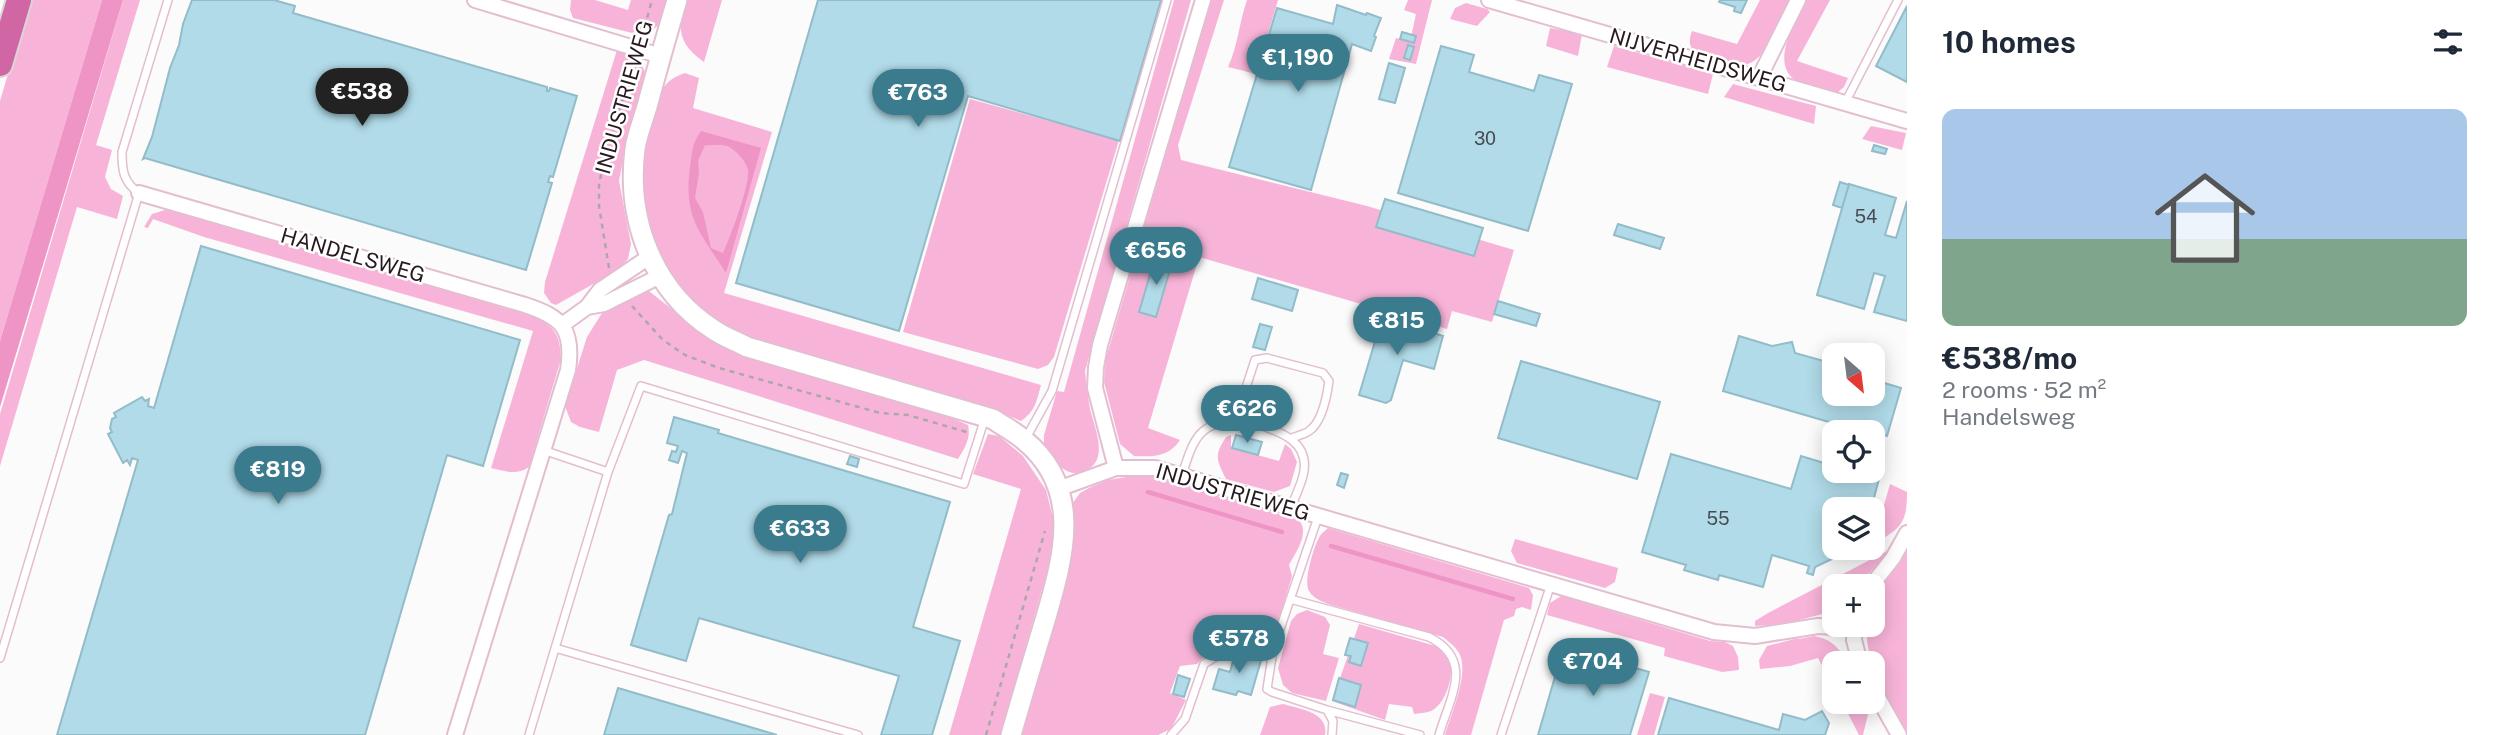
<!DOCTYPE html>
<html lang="en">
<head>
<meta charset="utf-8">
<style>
	:root { --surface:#fff; --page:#f6f6f7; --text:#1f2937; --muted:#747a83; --accent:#3a7b8d }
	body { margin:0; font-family:"Public Sans",sans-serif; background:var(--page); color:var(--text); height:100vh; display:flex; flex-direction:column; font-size:26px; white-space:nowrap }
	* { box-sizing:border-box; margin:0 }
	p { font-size:23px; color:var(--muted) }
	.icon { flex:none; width:38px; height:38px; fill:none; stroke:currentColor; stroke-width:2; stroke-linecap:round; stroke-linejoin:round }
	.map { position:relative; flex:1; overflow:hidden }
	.details { display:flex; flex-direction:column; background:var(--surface); width:595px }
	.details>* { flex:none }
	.needle { width:46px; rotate:152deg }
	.fabs { position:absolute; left:1822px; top:343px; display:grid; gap:14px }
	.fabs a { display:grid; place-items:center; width:63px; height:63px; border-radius:14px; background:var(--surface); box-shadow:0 4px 18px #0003; font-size:35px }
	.price { position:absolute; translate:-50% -60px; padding:0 16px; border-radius:24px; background:var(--accent); color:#fff; font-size:23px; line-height:46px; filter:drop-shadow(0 2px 4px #0008) }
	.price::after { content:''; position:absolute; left:50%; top:42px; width:21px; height:16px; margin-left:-10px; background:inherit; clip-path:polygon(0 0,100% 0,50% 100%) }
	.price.current { background:#222; color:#fff }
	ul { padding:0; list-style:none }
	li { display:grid; align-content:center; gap:14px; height:371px; padding:0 35px }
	li span { display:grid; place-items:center; height:217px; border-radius:14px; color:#555 }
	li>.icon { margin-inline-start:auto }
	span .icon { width:126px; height:126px; fill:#fffc; stroke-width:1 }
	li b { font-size:30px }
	h2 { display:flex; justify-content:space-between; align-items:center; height:84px; padding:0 35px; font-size:30px }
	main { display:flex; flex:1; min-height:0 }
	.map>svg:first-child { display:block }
	.green { fill:#f8b4d8 }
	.water { fill:#ef95c6; fill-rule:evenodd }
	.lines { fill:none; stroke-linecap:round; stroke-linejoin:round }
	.stream { stroke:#ef95c6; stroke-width:4.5 }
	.building { fill:#b1dbe9; stroke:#93bcc9; stroke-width:2 }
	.lane-casing { stroke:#e3bed0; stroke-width:10 }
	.street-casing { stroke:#e3bed0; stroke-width:18 }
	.secondary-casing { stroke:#e3bed0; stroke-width:23 }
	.highway-casing { stroke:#d8d6d7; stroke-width:28 }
	.path { stroke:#aca7aa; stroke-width:2.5; stroke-dasharray:5 5; stroke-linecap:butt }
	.lane { stroke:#fff; stroke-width:7 }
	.street { stroke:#fff; stroke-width:14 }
	.secondary { stroke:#fff; stroke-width:19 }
	.highway { stroke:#d066a3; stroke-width:24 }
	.labels { text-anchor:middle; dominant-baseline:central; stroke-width:5; stroke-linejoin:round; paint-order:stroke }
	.number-label { font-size:18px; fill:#494a52 }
	.street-label { font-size:21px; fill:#261920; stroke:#fff }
</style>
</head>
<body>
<main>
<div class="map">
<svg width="1907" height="735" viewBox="0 0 1907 735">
	<rect width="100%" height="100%" fill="#fbfbfb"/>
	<!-- green -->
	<path class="green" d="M30 0H102L0 341V101Z
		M123 0H140L96 145 112 150 105 177 111 189 123 196 117 219 77 207 0 466V414Z
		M571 0H595L628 10 631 0H667L659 25 644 36 573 18 570 10Z
		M686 0H722L704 62C679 45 676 29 686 0Z
		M1174 0H1191L1085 371C1086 384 1088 396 1090 409 1095 429 1111 463 1082 472 1064 478 1053 458 1044 447V435L1057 391 1064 392Z
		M1211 0H1224L1178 145 1181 160 1367 206 1514 250 1492 322 1452 311 1447 329 1199 257 1148 428 1180 440C1169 457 1153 457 1134 456L1120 444 1104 382 1106 358Z
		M1247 0H1278L1256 74 1228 67C1238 45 1239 23 1247 0Z
		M1408 0H1432L1416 64 1389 59 1396 38 1410 42 1416 14 1404 10Z
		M1760 0H1791C1781 20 1765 68 1739 65 1724 64 1709 57 1696 53 1688 46 1689 40 1692 31L1737 44Z
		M1807 0H1830L1797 61 1848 78 1844 87 1837 93C1825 90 1811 88 1800 83 1766 67 1796 21 1807 0Z
		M1466 3 1487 9 1490 12 1477 26 1450 19 1455 8Z
		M1550 28 1582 34 1578 56 1546 46Z
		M1614 46 1713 74 1708 94 1607 67Z
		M617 50 640 61 645 72 643 88 629 130 619 181 631 244 628 259 618 270 556 305 551 303 544 293 545 282Z
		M685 73 699 78 693 108 772 132 724 293 1041 385C1037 400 1035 412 1021 421L995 410 762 343C741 335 718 326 701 310 662 273 640 218 643 165 643 153 647 140 650 128 655 104 658 81 685 73Z
		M1733 84 1816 106 1814 124 1724 97Z
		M970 99 1119 140 1054 357 1048 365 1038 369 903 332Z
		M1871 126 1906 133 1902 150 1862 139Z
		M168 209 535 317C556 328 560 335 561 359L529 467C516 476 505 471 491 468L533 331 204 237 153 219 148 228 144 227 152 214Z
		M649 291 712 341 732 351 762 362 935 411 968 425C971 438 965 448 958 459L644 360 617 370 599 432 580 427 571 422 565 406 587 337 602 313 634 294Z
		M988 434 999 436 1023 456 1046 490 1053 518V544L1047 572 1000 735H949L1021 489 973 474Z
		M1231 435V448L1279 461 1285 444 1291 449 1297 462 1290 486 1274 492 1226 479C1216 459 1214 456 1226 437Z
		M1132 476H1150L1299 520C1310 533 1296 552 1289 565L1292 576 1277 627 1270 636 1209 651 1197 664 1180 666 1170 693 1186 700 1171 729 1158 735H1019L1069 571 1073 537 1072 504 1080 493 1089 488 1108 480Z
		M1890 484 1907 492C1907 525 1900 529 1873 544Z
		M1328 528 1529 588 1533 595 1531 610 1522 607 1516 609 1514 616 1504 620 1471 735H1445C1451 714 1470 673 1459 653 1455 646 1449 642 1443 637L1328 604C1321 601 1313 598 1309 591 1303 582 1314 545 1320 536 1321 534 1327 529 1328 528Z
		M1515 539 1618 568 1615 582 1605 588 1517 563 1511 551Z
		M1889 550 1874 570 1873 569 1857 586H1834V611L1784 624 1755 626V621L1768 613Z
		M1907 551V731C1887 708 1863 655 1867 625H1872L1873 605 1885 584 1884 582Z
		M1561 596 1710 641 1725 642 1733 646 1738 657 1739 670 1722 672 1664 656 1665 648 1547 615 1550 603Z
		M1307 610 1325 617 1330 625 1323 654 1339 658 1326 701 1292 693 1283 685 1278 668 1291 621 1297 614Z
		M1359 624 1439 647C1444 653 1450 658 1451 666 1452 681 1445 704 1431 711 1426 713 1419 713 1414 714L1412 707 1389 704 1385 720 1332 701Z
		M1814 636C1832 639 1839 648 1848 663H1834V688L1818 658 1790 666 1760 669 1759 660 1767 646 1798 638 1799 639Z
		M1650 693 1665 697 1654 735H1637Z
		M1842 702H1871L1863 735H1859Z
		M1283 704C1300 709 1329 712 1325 735H1260L1270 707Z"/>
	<!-- water -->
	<path class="water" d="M102 0H123L0 407V341Z
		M701 131 761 148 726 273C701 233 683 219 690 167 692 153 692 143 701 131ZM705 145C711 146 721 144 727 146 736 150 746 161 748 170 750 186 730 237 723 253L711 248 703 212 695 198 699 173 698 161Z"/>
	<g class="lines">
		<!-- stream -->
		<path class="stream" d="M1148 492 1282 532
			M1331 546 1513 599"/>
	</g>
	<!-- building -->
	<path class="building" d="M192 0H274L295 6 293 13 547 87V91H549L550 88 577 96 553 177 550 176 548 182 552 183 526 270 145 158 143 159 152 137 170 68 179 45 183 24Z
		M818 0H1161L1120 141 968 96 899 331 736 283Z
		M1720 0H1747L1741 13 1734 11 1735 7 1719 2Z
		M1337 5 1366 15 1367 13 1381 18 1374 36 1376 37 1371 51 1352 44 1311 190 1229 167 1277 8 1333 24Z
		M1907 6V82L1876 66Z
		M1402 32 1416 36 1414 43 1400 39Z
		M1408 45 1414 47 1410 60 1404 58Z
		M1441 46 1474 55 1469 72 1534 91 1539 75 1572 84 1528 231 1398 193Z
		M1389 63 1405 68 1395 103 1379 99Z
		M1874 145 1887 149 1885 154 1872 151Z
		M1840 182 1849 185 1842 208 1833 205Z
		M1849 184 1896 198 1885 235 1896 238 1907 201V321L1874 312 1885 276 1874 273 1864 309 1817 295Z
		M1385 199 1483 228 1474 256 1376 227Z
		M1618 224 1664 238 1660 249 1614 235Z
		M201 246 520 340 483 466 447 455 365 735H57L138 460 132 458 130 465 127 460 123 463 108 434 112 432 110 428 112 419 116 417 114 413 142 397 145 401 149 399 148 406 154 408Z
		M1155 258 1172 263 1156 317 1139 312Z
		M1258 278 1298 290 1292 311 1252 299Z
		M1498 301 1540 314 1536 326 1494 314Z
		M1382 318 1443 336 1434 369 1403 360 1391 400 1386 403 1359 395Z
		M1260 324 1272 327 1265 350 1253 347Z
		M1739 336 1772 346 1792 342 1795 353 1827 362 1834 361V394H1872V376L1882 379 1881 382 1901 388 1887 436 1867 430 1863 432 1723 391Z
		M1521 361 1660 402 1637 479 1498 438Z
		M674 417 719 430 718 433 950 502 913 627 960 641 932 735H881L899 676 699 618 686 661 631 645 669 515 672 514 687 453 682 451 678 463 669 460 672 451 676 452 678 446 667 443Z
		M1236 435 1262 442 1258 455 1232 448Z
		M1671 454 1791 489 1801 456 1834 466V471H1850L1879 479 1871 509H1834V548H1855L1815 567 1813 575 1807 573 1809 566 1772 555 1763 587 1719 575 1718 580 1684 570 1686 565 1642 552Z
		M850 456 859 459 857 467 847 464Z
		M1341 473 1348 475 1344 488 1337 485Z
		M1350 638 1368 643 1361 666 1349 662 1351 656 1345 655Z
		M1570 649 1649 672 1630 735H1538L1559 663 1565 665Z
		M1236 650 1262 657 1251 695 1238 691 1236 695 1213 689 1219 669 1230 672Z
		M1178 675 1190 679 1184 697 1173 694Z
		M1339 678 1361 685 1355 707 1333 700Z
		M618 688 777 735H604Z
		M1669 698 1779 730 1783 714 1805 720 1822 711 1829 723 1825 735H1658Z"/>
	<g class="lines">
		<defs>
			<path id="lane" d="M1845 103 1898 0
				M1026 438 1052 391 1167 0
				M608 472 641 386 964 484 985 418
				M1182 475C1194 438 1198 422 1242 419
				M1291 507C1295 497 1300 487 1303 476 1313 436 1269 429 1242 419L1239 409 1255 360 1267 358 1323 373 1329 381C1327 396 1322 422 1309 431 1305 434 1297 436 1292 438
				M1290 599 1429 637C1475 660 1450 697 1439 735
				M555 648 858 735
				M1273 650 1267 689 1272 692 1327 710 1333 721 1332 735
				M0 658 139 193C123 182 122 170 122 152L168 0
				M1327 710 1420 735
				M529 735 608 472 543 450
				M1171 735 1185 719 1204 664 1222 653 1239 646 1273 650 1318 517
				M1501 735 1551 584"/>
			<path id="street" d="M475 0 661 56
				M1489 0 1907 121
				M1759 78 1798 0
				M139 193 525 305C562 317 574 329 568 370L455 735
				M587 307 604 304 660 276
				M562 325 587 307 600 290 649 257
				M1116 468 1095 388 1096 367 1100 345 1203 0
				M1058 489 1116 468H1155L1714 632 1755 636 1818 626 1854 628
				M1871 586 1893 558 1907 533
				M1855 625 1854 640 1860 663
				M1872 687 1899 735"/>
			<path id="secondary" d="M677 0C667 34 657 69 648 103 644 118 637 134 635 149 626 220 653 291 714 330 724 337 736 341 747 347L993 419C1003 426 1015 432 1024 440 1083 488 1064 555 1046 617 1034 657 1022 696 1011 735"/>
			<path id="highway" d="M0 64 19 0"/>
		</defs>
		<!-- lane casing -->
		<use href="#lane" class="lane-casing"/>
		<!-- street casing -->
		<use href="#street" class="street-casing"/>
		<!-- secondary casing -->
		<use href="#secondary" class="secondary-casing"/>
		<!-- highway casing -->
		<use href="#highway" class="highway-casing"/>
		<!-- path -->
		<path class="path" d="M642 37 652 0
			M609 268 599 206V185L604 159 634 64
			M632 306 663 340 685 355 719 368 880 413 908 415 970 433
			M986 735 1045 531"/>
		<!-- lane -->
		<use href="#lane" class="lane"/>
		<!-- street -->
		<use href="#street" class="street"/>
		<!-- secondary -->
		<use href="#secondary" class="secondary"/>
		<!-- highway -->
		<use href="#highway" class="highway"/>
	</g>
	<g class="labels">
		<!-- number labels -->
		<g class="number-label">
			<text x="1485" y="138">30</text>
			<text x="1866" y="216">54</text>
			<text x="1718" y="518">55</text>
		</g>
		<!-- street labels -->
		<g class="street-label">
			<text transform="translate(1698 60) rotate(16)">NIJVERHEIDSWEG</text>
			<text transform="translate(624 97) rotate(-74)">INDUSTRIEWEG</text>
			<text transform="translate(353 255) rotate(16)">HANDELSWEG</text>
			<text transform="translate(1233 492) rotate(16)">INDUSTRIEWEG</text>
		</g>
	</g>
</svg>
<div class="fabs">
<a><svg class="needle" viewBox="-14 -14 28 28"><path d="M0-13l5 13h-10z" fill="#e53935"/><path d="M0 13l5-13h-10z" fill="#747a83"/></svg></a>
<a><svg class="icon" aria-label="locate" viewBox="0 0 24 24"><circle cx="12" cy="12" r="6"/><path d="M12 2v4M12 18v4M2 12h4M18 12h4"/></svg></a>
<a><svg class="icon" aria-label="layers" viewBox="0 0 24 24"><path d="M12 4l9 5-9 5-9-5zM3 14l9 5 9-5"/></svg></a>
<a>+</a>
<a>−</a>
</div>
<b class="price" style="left:1298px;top:94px">€1,190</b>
<b class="price current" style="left:362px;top:128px">€538</b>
<b class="price" style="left:918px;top:129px">€763</b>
<b class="price" style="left:1156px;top:287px">€656</b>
<b class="price" style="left:1397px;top:357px">€815</b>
<b class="price" style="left:1247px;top:445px">€626</b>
<b class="price" style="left:278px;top:506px">€819</b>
<b class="price" style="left:800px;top:565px">€633</b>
<b class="price" style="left:1239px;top:675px">€578</b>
<b class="price" style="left:1593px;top:698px">€704</b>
</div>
<section class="details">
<h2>10 homes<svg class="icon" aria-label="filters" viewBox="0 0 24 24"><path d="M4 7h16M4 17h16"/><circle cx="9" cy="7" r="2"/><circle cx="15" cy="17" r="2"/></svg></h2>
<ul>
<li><span style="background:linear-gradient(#a9c7e8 60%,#7fa58c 0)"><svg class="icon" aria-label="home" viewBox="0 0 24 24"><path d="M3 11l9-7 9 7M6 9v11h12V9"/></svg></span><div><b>€538/mo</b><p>2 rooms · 52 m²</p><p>Handelsweg</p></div></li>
</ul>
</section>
</main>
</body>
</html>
